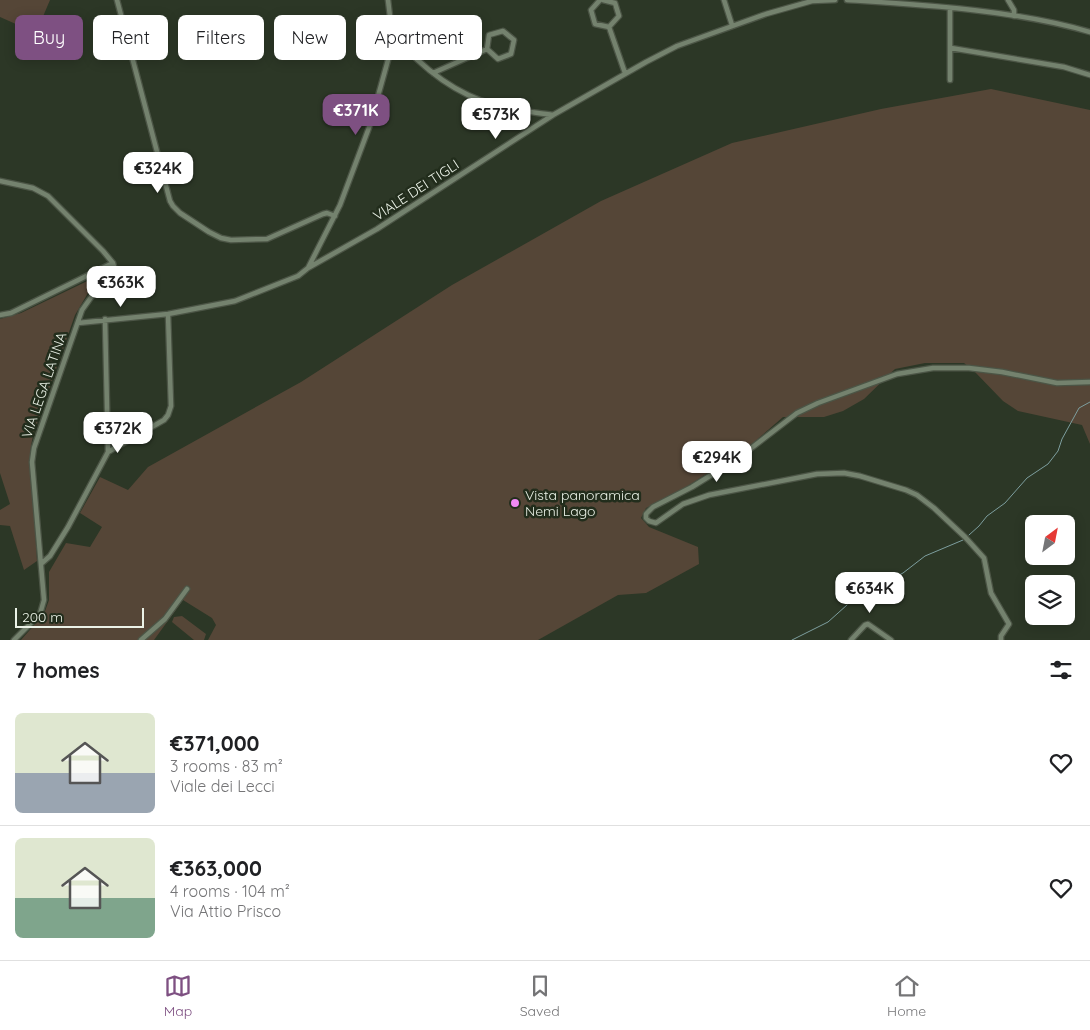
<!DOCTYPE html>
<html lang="en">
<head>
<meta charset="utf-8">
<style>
	:root { --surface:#fff; --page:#f2f2f2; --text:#202124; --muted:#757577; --line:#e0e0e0; --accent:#7e5082 }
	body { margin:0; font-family:Quicksand,sans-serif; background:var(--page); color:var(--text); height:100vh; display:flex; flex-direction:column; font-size:19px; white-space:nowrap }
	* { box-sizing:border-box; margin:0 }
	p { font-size:16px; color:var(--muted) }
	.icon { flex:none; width:28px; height:28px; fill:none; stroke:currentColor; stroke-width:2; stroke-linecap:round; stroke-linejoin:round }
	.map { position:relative; height:640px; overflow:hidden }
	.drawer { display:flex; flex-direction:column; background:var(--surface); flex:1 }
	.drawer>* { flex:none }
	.guide { position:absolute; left:15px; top:15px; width:500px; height:45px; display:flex; gap:10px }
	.needle { width:32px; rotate:32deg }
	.buttons { position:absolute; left:1025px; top:515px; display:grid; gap:10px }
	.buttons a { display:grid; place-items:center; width:50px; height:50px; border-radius:8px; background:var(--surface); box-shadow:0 2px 12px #0003; font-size:25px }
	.scale { position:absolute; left:15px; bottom:12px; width:129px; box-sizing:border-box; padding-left:5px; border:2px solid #ebf2e7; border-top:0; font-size:14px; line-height:18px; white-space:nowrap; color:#ebf2e7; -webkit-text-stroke:4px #222d1c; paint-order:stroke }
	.price { position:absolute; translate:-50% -42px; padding:0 11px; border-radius:10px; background:#fff; color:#222; font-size:16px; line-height:32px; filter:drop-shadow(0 1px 2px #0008) }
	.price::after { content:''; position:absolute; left:50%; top:30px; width:15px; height:11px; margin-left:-8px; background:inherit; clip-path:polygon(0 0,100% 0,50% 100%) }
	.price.active { background:var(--accent); color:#fff }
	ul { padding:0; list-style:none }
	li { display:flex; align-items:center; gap:15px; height:125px; padding:0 15px }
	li+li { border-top:1px solid var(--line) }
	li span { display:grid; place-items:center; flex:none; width:140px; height:100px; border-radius:8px; color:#555 }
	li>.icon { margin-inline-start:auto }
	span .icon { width:60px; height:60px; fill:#fffc; stroke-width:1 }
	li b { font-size:21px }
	h2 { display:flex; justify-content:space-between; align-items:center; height:60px; padding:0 15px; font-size:21px }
	.pill { padding:0 18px; border-radius:8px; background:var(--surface); box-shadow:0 2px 12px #0003; font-size:18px; line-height:45px }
	.pill.active { background:var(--accent); color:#fff }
	.tabs { display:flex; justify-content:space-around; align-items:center; height:70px; border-top:1px solid var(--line); background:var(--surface); font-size:14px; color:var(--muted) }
	.tabs a { display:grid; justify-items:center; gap:2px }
	.tabs .active { color:var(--accent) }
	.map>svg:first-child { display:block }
	.green { fill:#554637 }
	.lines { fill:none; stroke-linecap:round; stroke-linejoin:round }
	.stream { stroke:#7d9e9e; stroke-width:1 }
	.minor-casing { stroke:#4c5546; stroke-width:7 }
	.minor { stroke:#74826e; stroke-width:4.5 }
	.poi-dot { fill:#f18af4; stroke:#222d1c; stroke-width:2 }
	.labels { text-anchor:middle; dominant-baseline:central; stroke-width:5; stroke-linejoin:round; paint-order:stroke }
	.street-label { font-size:14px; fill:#ebf2e7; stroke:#222d1c }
	.poi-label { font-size:14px; fill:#ebf2e7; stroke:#222d1c; text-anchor:start }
</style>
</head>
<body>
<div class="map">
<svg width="1090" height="640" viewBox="0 0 1090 640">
	<rect width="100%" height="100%" fill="#2c3726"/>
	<!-- green -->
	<path class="green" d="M0 0H50L36 33 0 17Z
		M991 89 1090 110V444L1082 425 1018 411 1003 401 975 372 964 363H925L895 369 864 399 843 411 824 417H783L752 444 683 489 646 508 641 518 649 527 698 547 699 564 646 593 618 595 538 640H208L216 625 212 618 183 600 154 640H21L44 614 49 600V572L66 543 90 547 102 527 80 513 100 477 128 490 148 467 301 382 452 285 601 201 732 143 881 109Z
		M104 273 105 280 88 293 75 315 33 435 30 452 37 561 24 570 10 526 0 525V510L10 504 0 473V319L21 313Z
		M182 616 206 634 204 640H194L172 622 174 617Z"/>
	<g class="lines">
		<!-- stream -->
		<path class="stream" d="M969 535 979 526 987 516 1005 503 1027 478 1048 464 1058 451 1062 439 1079 408 1090 402
			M852 600 869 579 877 577 887 579 893 578 903 573 925 556 963 540
			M792 640 828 622 847 605"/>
		<defs>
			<path id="minor" d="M117 0 170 201 173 206 180 213 209 232 221 238 231 240 267 239 323 214 327 213 335 216
				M600 0 591 10 595 24 609 27 619 16 615 3 603 0
				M724 0 732 25
				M847 0C925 5 1015 10 1090 32
				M1008 0 1014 10V16
				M950 8V80
				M609 27 625 73
				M503 31 514 40 511 54 498 59 487 49 489 35Z
				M392 33C419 65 454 94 495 105 514 111 534 112 553 115
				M951 48 1064 67 1090 75
				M433 73 487 49
				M0 181 33 188 48 196 103 251 113 263 116 274 113 281 108 286 92 296 82 310 34 448 32 462 44 600 40 614 14 640
				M308 268 340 205 370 125 388 60 392 33 388 0
				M0 315 11 313 113 263
				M78 323 168 314 235 301 298 276 308 268 377 229 553 115 646 62 677 46 766 14 812 1 835 0
				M108 452 164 420 168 415 171 406 168 314
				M42 563 50 556 68 527 108 452 105 319
				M141 640 165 619 187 589
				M851 640 865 625 868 624 891 640
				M1001 640V636L1009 624 991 593 984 558 965 537 934 508 917 495 906 490 860 476 844 473 817 474 709 495 683 504 656 523 649 521 646 518V514L653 507 692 487 737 459 797 413 818 403 897 374 933 368H969L1002 372 1057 383 1090 382"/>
		</defs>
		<!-- minor casing -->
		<use href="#minor" class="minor-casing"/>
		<!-- minor -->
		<use href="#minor" class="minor"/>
	</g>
	<!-- markers -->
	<circle class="poi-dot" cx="515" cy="503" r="5"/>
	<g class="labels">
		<!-- street labels -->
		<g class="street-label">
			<text transform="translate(416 190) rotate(-33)">VIALE DEI TIGLI</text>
			<text transform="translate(44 385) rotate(-71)">VIA LEGA LATINA</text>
		</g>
		<!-- poi labels -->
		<g class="poi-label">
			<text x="525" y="495">Vista panoramica<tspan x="525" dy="16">Nemi Lago</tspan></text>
		</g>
	</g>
</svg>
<div class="buttons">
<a><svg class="needle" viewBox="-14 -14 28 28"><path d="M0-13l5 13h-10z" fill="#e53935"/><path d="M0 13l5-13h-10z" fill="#757577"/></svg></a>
<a><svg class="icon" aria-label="layers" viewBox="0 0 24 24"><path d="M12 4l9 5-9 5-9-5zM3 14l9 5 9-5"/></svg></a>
</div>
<div class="scale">200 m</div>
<b class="price active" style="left:356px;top:136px">€371K</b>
<b class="price" style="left:496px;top:140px">€573K</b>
<b class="price" style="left:158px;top:194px">€324K</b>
<b class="price" style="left:121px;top:308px">€363K</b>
<b class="price" style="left:118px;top:454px">€372K</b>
<b class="price" style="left:717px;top:483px">€294K</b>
<b class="price" style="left:870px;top:614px">€634K</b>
<div class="guide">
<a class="pill active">Buy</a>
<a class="pill">Rent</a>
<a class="pill">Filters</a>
<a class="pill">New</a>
<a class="pill">Apartment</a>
</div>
</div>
<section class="drawer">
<h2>7 homes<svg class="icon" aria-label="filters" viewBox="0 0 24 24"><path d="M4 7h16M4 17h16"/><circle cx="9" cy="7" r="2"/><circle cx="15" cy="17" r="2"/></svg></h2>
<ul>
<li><span style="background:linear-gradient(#dfe7d0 60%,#9aa5b1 0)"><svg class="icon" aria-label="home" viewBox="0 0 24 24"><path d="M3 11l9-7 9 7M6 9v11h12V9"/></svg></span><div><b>€371,000</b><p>3 rooms · 83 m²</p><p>Viale dei Lecci</p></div><svg class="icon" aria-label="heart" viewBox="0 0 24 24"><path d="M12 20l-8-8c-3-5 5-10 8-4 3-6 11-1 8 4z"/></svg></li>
<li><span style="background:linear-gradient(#dfe7d0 60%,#7fa58c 0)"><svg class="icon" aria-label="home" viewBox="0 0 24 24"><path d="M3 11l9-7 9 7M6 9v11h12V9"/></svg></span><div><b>€363,000</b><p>4 rooms · 104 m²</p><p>Via Attio Prisco</p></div><svg class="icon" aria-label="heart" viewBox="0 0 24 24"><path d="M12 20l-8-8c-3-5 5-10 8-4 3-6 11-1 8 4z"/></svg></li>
</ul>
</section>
<nav class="tabs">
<a class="active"><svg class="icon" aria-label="map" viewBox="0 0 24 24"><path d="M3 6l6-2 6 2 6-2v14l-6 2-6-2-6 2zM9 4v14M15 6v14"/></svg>Map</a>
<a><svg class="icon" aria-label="saved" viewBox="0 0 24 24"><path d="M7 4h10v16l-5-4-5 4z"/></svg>Saved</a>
<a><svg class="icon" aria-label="home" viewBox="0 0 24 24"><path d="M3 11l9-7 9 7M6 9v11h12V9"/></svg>Home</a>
</nav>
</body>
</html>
